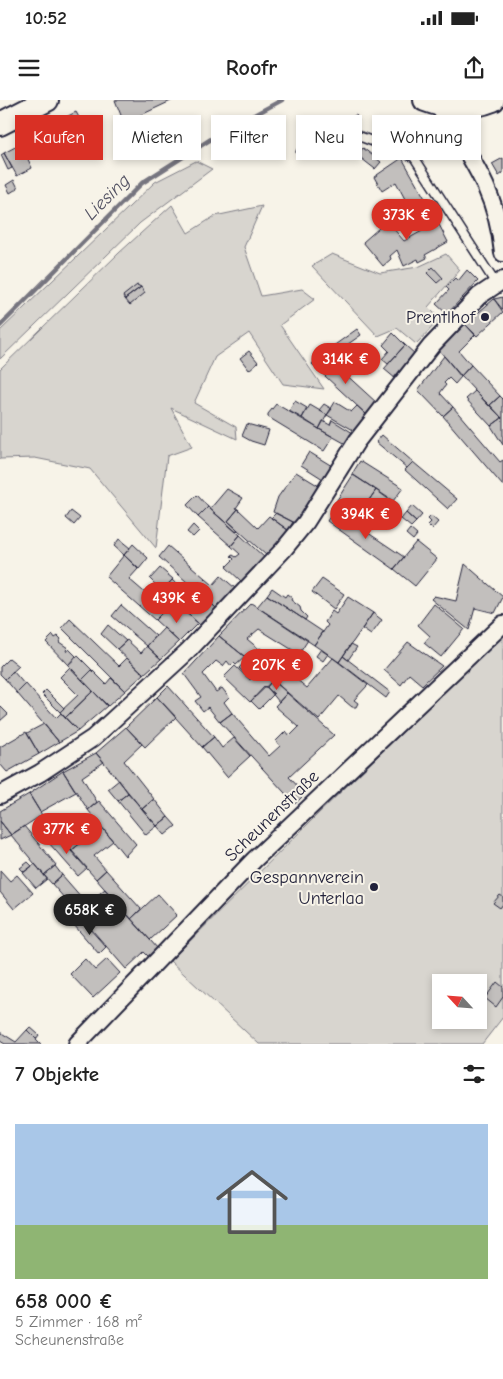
<!DOCTYPE html>
<html lang="de">
<head>
<meta charset="utf-8">
<style>
	:root { --surface:#fff; --page:#f2f2f2; --text:#222; --muted:#767676; --line:#e0e0e0; --accent:#d93025 }
	body { margin:0; font-family:"Comic Neue",sans-serif; background:var(--page); color:var(--text); height:100vh; display:flex; flex-direction:column; font-size:19px; white-space:nowrap }
	* { box-sizing:border-box; margin:0 }
	p { font-size:16px; color:var(--muted) }
	.icon { flex:none; width:28px; height:28px; fill:none; stroke:currentColor; stroke-width:2; stroke-linecap:round; stroke-linejoin:round }
	.map { position:relative; height:944px; overflow:hidden }
	.side { display:flex; flex-direction:column; background:var(--surface); flex:1 }
	.side>* { flex:none }
	.guide { position:absolute; left:15px; top:15px; width:474px; height:45px; display:flex; gap:10px }
	.needle { width:32px; rotate:296deg }
	.fabs { position:absolute; left:432px; top:874px; display:grid; gap:10px }
	.fabs a { display:grid; place-items:center; width:55px; height:55px; border-radius:0px; background:var(--surface); box-shadow:0 2px 8px #0003; font-size:25px }
	.price { position:absolute; translate:-50% -42px; padding:0 11px; border-radius:18px; background:var(--accent); color:#fff; font-size:16px; line-height:32px; filter:drop-shadow(0 1px 2px #0008) }
	.price::after { content:''; position:absolute; left:50%; top:30px; width:15px; height:11px; margin-left:-8px; background:inherit; clip-path:polygon(0 0,100% 0,50% 100%) }
	.price.selected { background:#222; color:#fff }
	ul { padding:0; list-style:none }
	li { display:grid; align-content:center; gap:10px; height:265px; padding:0 15px }
	li+li { border-top:1px solid var(--line) }
	li span { display:grid; place-items:center; height:155px; border-radius:0px; color:#555 }
	li>.icon { margin-inline-start:auto }
	span .icon { width:90px; height:90px; fill:#fffc; stroke-width:1 }
	li b { font-size:21px }
	h2 { display:flex; justify-content:space-between; align-items:center; height:60px; padding:0 15px; font-size:21px }
	.chip { padding:0 18px; border-radius:0px; background:var(--surface); box-shadow:0 2px 8px #0003; font-size:18px; line-height:45px }
	.chip.selected { background:var(--accent); color:#fff }
	.status { display:flex; justify-content:space-between; align-items:center; height:35px; padding:0 25px; background:var(--surface); direction:ltr }
	.status svg { height:14px; fill:currentColor }
	header { display:flex; justify-content:space-between; align-items:center; height:65px; padding:0 15px; background:var(--surface); font-size:22px; font-weight:700 }
	.map>svg:first-child { display:block }
	.green { fill:#d8d5cf; stroke:#7d7c85; fill-rule:evenodd }
	.lines { fill:none; stroke-linecap:round; stroke-linejoin:round }
	.stream { stroke:#76747f; stroke-width:4.5 }
	.building { fill:#c2bfbd; stroke:#22223b }
	.service-casing { stroke:#22223b; stroke-width:11 }
	.minor-casing { stroke:#22223b; stroke-width:20 }
	.secondary-casing { stroke:#22223b; stroke-width:26 }
	.service { stroke:#f7f3e8; stroke-width:8 }
	.minor { stroke:#f7f3e8; stroke-width:16 }
	.secondary { stroke:#f7f3e8; stroke-width:22 }
	.poi-dot { fill:#22223b; stroke:#f7f3e8; stroke-width:2 }
	.labels { text-anchor:middle; dominant-baseline:central; stroke-width:4; stroke-linejoin:round; paint-order:stroke }
	.poi-label { font-size:18px; fill:#22223b; stroke:#f7f3e8; text-anchor:end }
	.street-label { font-size:18px; fill:#22223b; stroke:#f7f3e8 }
	.water-label { font-size:19px; font-style:italic; fill:#535263; stroke:#f7f3e8 }
</style>
</head>
<body>
<div class="status"><b>10:52</b><svg viewBox="0 0 49 12"><path d="M0 12V9h3v3zM5 12V6h3v6zM10 12V3h3v9zM15 12V0h3v12zM26 1h20v11H26zM47 4h2v5h-2z"/></svg></div>
<header><svg class="icon" aria-label="menu" viewBox="0 0 24 24"><path d="M4 6h16M4 12h16M4 18h16"/></svg>Roofr<svg class="icon" aria-label="share" viewBox="0 0 24 24"><path d="M12 15V3M7 8l5-5 5 5M5 13v7h14v-7"/></svg></header>
<div class="map">
<svg width="503" height="944" viewBox="0 0 503 944">
	<rect width="100%" height="100%" fill="#f7f3e8"/>
	<filter id="ink" filterUnits="userSpaceOnUse"><feTurbulence type="fractalNoise" baseFrequency=".02" numOctaves="2"/><feDisplacementMap in="SourceGraphic" scale="10" xChannelSelector="R" yChannelSelector="G"/><feConvolveMatrix kernelMatrix="1 2 1 2 8 2 1 2 1" color-interpolation-filters="sRGB"/></filter>
	<g filter="url(#ink)">
		<!-- green -->
		<path class="green" d="M196 61 212 69 140 123 0 259V231L155 82Z
			M172 105 188 133 215 116 262 106 244 147 261 196 302 189 315 199 280 225 324 289 283 284 249 233 215 257 194 303 236 327 237 339 171 308 192 347 167 356 156 448 90 369 35 358 0 359V269L119 153Z
			M332 154 380 173 418 167 446 154 460 170 428 207 440 219 416 244 397 228 378 236 312 166Z
			M503 535V917L482 944H259L170 861 319 713ZM441 882H479V920H441Z"/>
		<g class="lines">
			<!-- stream -->
			<path class="stream" d="M0 226 142 83 219 34 282 0"/>
		</g>
		<!-- building -->
		<path class="building" d="M115 0H173L124 23Z
			M76 12 91 39 81 45 66 17Z
			M356 15 359 21 349 26 346 20Z
			M66 17 81 45 63 54 59 46 43 54 33 35Z
			M21 44 32 68 17 76 4 53Z
			M363 48 381 62 375 69 357 55Z
			M4 53 12 68 8 70 1 55Z
			M402 58 431 109 415 118 396 82 382 91 374 77Z
			M503 58V73L499 76 492 64Z
			M14 80 18 88 10 93 6 85Z
			M431 109 448 142 425 155 427 158 419 162 418 159 404 166 397 150 390 156 391 159 383 166 363 142 387 121 404 141 422 131 415 118Z
			M433 167 443 178 437 183 427 173Z
			M467 170 478 181 447 214 436 204 449 190 446 187 455 178 458 181Z
			M137 185 141 187 125 199 123 196Z
			M141 187 145 193 130 205 125 199Z
			M503 197V210L494 199Z
			M494 199 503 212 477 236 465 224Z
			M465 224 475 235 459 251 471 265 461 276 439 250Z
			M357 229 361 235 324 261 318 257Z
			M393 233 405 245 388 264 382 259 389 251 383 245Z
			M405 245 416 255 396 279 384 269Z
			M249 251 258 262 249 270 240 258Z
			M444 256 461 277 455 284 449 278 444 283 446 285 440 293 453 307 443 316 418 290Z
			M318 257 326 263 330 260 377 303 367 315 312 264Z
			M471 265 500 296 489 306 461 276Z
			M475 291 502 318 491 326 466 299Z
			M500 296 503 299V345L491 326 502 318 490 305Z
			M295 301 307 308 302 318 289 311Z
			M335 302 351 312 357 306 367 315 355 331 327 315Z
			M276 304 333 337 324 351 268 317V314Z
			M324 304 332 309 327 315 319 310Z
			M310 305 327 315 319 329 302 318Z
			M453 307 500 362 503 360V386L443 316Z
			M332 320 353 333 346 344 319 329 323 321 330 325Z
			M247 324 269 330 264 345 251 341 242 336Z
			M382 335 413 362 407 368 376 342Z
			M309 352 332 366 323 379 301 365Z
			M360 361 403 388 393 401 352 374Z
			M413 362 457 399 448 409 405 370Z
			M296 372 319 386 295 423 273 412 278 397Z
			M353 375 376 390 367 403 363 400 354 413 337 400Z
			M227 389 243 398 236 408 238 409 228 421 238 430 236 432 210 409Z
			M376 390 398 406 390 418 367 403Z
			M197 395 208 407 198 417 187 405Z
			M371 405 389 417 385 424 367 411Z
			M412 406 422 415 416 422 406 413Z
			M208 407 240 435 231 446 198 417Z
			M238 409 258 428 269 416 289 431 267 456 228 421Z
			M334 410 404 457 394 469 327 421Z
			M71 411 80 418 74 425 66 418Z
			M276 413 293 422 288 430 271 418Z
			M406 413 416 422 411 427 401 419Z
			M431 416 438 422 432 429 428 425 431 422 428 419Z
			M193 425 199 431 193 437 187 432Z
			M410 429 417 435 413 440 406 434Z
			M240 435 265 458 241 481 226 467 234 459 231 456 233 455 236 457 240 454 231 446Z
			M119 439 130 448 124 455 114 446Z
			M416 442 437 459 415 486 394 469Z
			M133 444 148 458 139 469 124 455Z
			M168 446 213 485 221 476 235 488 216 508 159 457Z
			M124 455 138 469 129 479 165 510 155 520 106 477Z
			M465 464 503 497 495 513 475 508 469 530 431 499 434 496 456 501Z
			M160 468 173 479 162 491 150 479Z
			M322 479 344 494 334 509 312 492Z
			M172 480 199 505 206 498 216 508 200 525 162 491Z
			M272 488 285 497 287 494 292 498 291 500 300 507 301 511 307 517 305 520 267 495Z
			M267 495 323 532 314 545 257 507Z
			M348 497 373 513 339 562 314 545 328 525 325 522 332 511 336 514Z
			M251 503 308 540 299 554 259 529 247 539 259 549 249 560 219 536Z
			M434 504 464 529 441 557 424 543 430 536 418 525Z
			M121 505 156 536 147 546 112 516Z
			M165 510 175 519 183 510 198 523 179 542 155 520Z
			M373 513 382 520 371 535 362 529Z
			M70 519 119 566 127 558 144 574 125 591 62 528Z
			M108 525 126 541 117 549 101 534Z
			M164 528 179 542 161 559 147 546Z
			M53 535 55 538 58 536 61 539 59 542 68 548 66 550 67 552 69 549 76 556 68 565 46 542Z
			M219 536 245 557 236 565 234 563 231 566 227 561 223 566 216 561 203 574 216 592 222 588 229 597 224 602 232 613 220 622 208 607 203 611 195 601 201 597 184 574Z
			M127 540 141 553 147 546 161 559 144 574 117 549Z
			M408 542 442 566 422 585 409 574 401 585 384 570Z
			M351 544 357 547 348 560 343 556Z
			M260 548 285 568 274 581 249 560Z
			M321 549 328 554 323 561 316 556Z
			M78 556 92 570 82 580 68 565Z
			M343 556 390 592 386 598 339 562Z
			M9 558 19 566 5 579 0 574V567Z
			M333 558 368 585 354 600 358 603 356 607H352L339 596 319 620 274 581 284 569 307 588Z
			M247 559 253 564 246 574 239 568Z
			M235 566 250 580 260 570 273 580 250 602 224 577Z
			M70 567 93 591 65 618 60 612 78 595 60 577Z
			M92 570 106 584 111 578 125 591 108 606 82 580Z
			M13 571 25 585 17 593 5 579Z
			M273 580 287 593 279 602 267 587Z
			M26 584 56 618 61 613 78 631 59 642 17 593Z
			M168 586 214 637 202 647 157 597Z
			M265 586 274 594 259 609 251 601Z
			M46 590 64 608 60 612 42 594Z
			M93 591 107 606 78 631 65 618Z
			M287 593 334 635 289 677 305 694 295 704 220 622 232 613 269 656 280 646 276 641 286 631 290 636 299 627 275 606Z
			M157 597 176 617 145 647 126 627Z
			M0 606 8 614 0 621Z
			M44 624 59 642 39 654 27 633Z
			M126 627 142 644 124 661 154 699 142 709 96 653Z
			M26 632 39 654 7 672 0 664V647Z
			M214 637 222 648 234 638 250 656 227 677 202 647Z
			M96 653 104 662 82 677 97 702 88 710 63 671Z
			M63 671 76 692 40 712 29 694Z
			M119 680 128 693 118 701 108 689Z
			M128 693 157 726 146 735 118 701Z
			M29 694 42 715 11 735 0 721V711Z
			M154 699 168 717 157 726 142 709Z
			M99 701 136 744 125 756 88 710Z
			M62 715 83 741 71 751 50 725Z
			M168 717 176 726 165 735 157 726Z
			M0 721 11 735 0 740Z
			M24 726 56 765 44 775 11 735Z
			M101 726 113 741 94 756 106 770 96 779 71 751Z
			M57 734 87 768 78 776 48 742Z
			M28 762 32 766 24 772 20 768Z
			M35 764 47 779 36 788 23 773Z
			M55 766 62 775 52 784 44 775Z
			M0 770 10 781 17 775 33 793 14 809 0 792Z
			M106 770 141 809 131 819 96 779Z
			M62 775 96 814 103 808 94 798 105 789 158 849 149 857 144 852 126 869 52 784Z
			M158 794 177 815 150 840 131 819Z
			M500 795 503 797V804L500 808 493 803Z
			M81 819 106 847 99 854 74 825Z
			M85 859 95 870 107 859 120 873 93 898 70 874Z
			M497 882 503 887V897L496 907 485 898Z
			M30 927 39 935 36 939 27 930Z
			M27 930 41 944H5L0 941V932L16 942Z"/>
		<g class="lines">
			<defs>
				<path id="service" d="M301 52 315 41 348 32 414 57 496 184"/>
				<path id="minor" d="M438 5C469 56 497 90 503 153
					M0 695 40 673 93 638 188 551 284 449 306 422 357 341 431 246 479 196 503 180
					M77 944 254 760 503 524"/>
				<path id="secondary" d="M425 0C448 9 470 9 493 0
					M0 24 47 0"/>
			</defs>
			<!-- service casing -->
			<use href="#service" class="service-casing"/>
			<!-- minor casing -->
			<use href="#minor" class="minor-casing"/>
			<!-- secondary casing -->
			<use href="#secondary" class="secondary-casing"/>
			<!-- service -->
			<use href="#service" class="service"/>
			<!-- minor -->
			<use href="#minor" class="minor"/>
			<!-- secondary -->
			<use href="#secondary" class="secondary"/>
		</g>
	</g>
	<!-- markers -->
	<g class="poi-dot">
		<circle cx="485" cy="217" r="5"/>
		<circle cx="374" cy="787" r="5"/>
	</g>
	<g class="labels">
		<!-- poi labels -->
		<g class="poi-label">
			<text x="475" y="217">Prentlhof</text>
			<text x="364" y="777">Gespannverein<tspan x="364" dy="21">Unterlaa</tspan></text>
		</g>
		<!-- street labels -->
		<g class="street-label">
			<text transform="translate(272 716) rotate(-44)">Scheunenstraße</text>
		</g>
		<!-- water labels -->
		<g class="water-label">
			<text transform="translate(107 97) rotate(-45)">Liesing</text>
		</g>
	</g>
</svg>
<div class="fabs">
<a><svg class="needle" viewBox="-14 -14 28 28"><path d="M0-13l5 13h-10z" fill="#e53935"/><path d="M0 13l5-13h-10z" fill="#767676"/></svg></a>
</div>
<b class="price" style="left:407px;top:141px">373K €</b>
<b class="price" style="left:346px;top:285px">314K €</b>
<b class="price" style="left:366px;top:440px">394K €</b>
<b class="price" style="left:177px;top:524px">439K €</b>
<b class="price" style="left:277px;top:591px">207K €</b>
<b class="price" style="left:67px;top:755px">377K €</b>
<b class="price selected" style="left:90px;top:836px">658K €</b>
<div class="guide">
<a class="chip selected">Kaufen</a>
<a class="chip">Mieten</a>
<a class="chip">Filter</a>
<a class="chip">Neu</a>
<a class="chip">Wohnung</a>
</div>
</div>
<section class="side">
<h2>7 Objekte<svg class="icon" aria-label="filters" viewBox="0 0 24 24"><path d="M4 7h16M4 17h16"/><circle cx="9" cy="7" r="2"/><circle cx="15" cy="17" r="2"/></svg></h2>
<ul>
<li><span style="background:linear-gradient(#a9c7e8 65%,#8fb573 0)"><svg class="icon" aria-label="home" viewBox="0 0 24 24"><path d="M3 11l9-7 9 7M6 9v11h12V9"/></svg></span><div><b>658 000 €</b><p>5 Zimmer · 168 m²</p><p>Scheunenstraße</p></div></li>
</ul>
</section>
</body>
</html>
